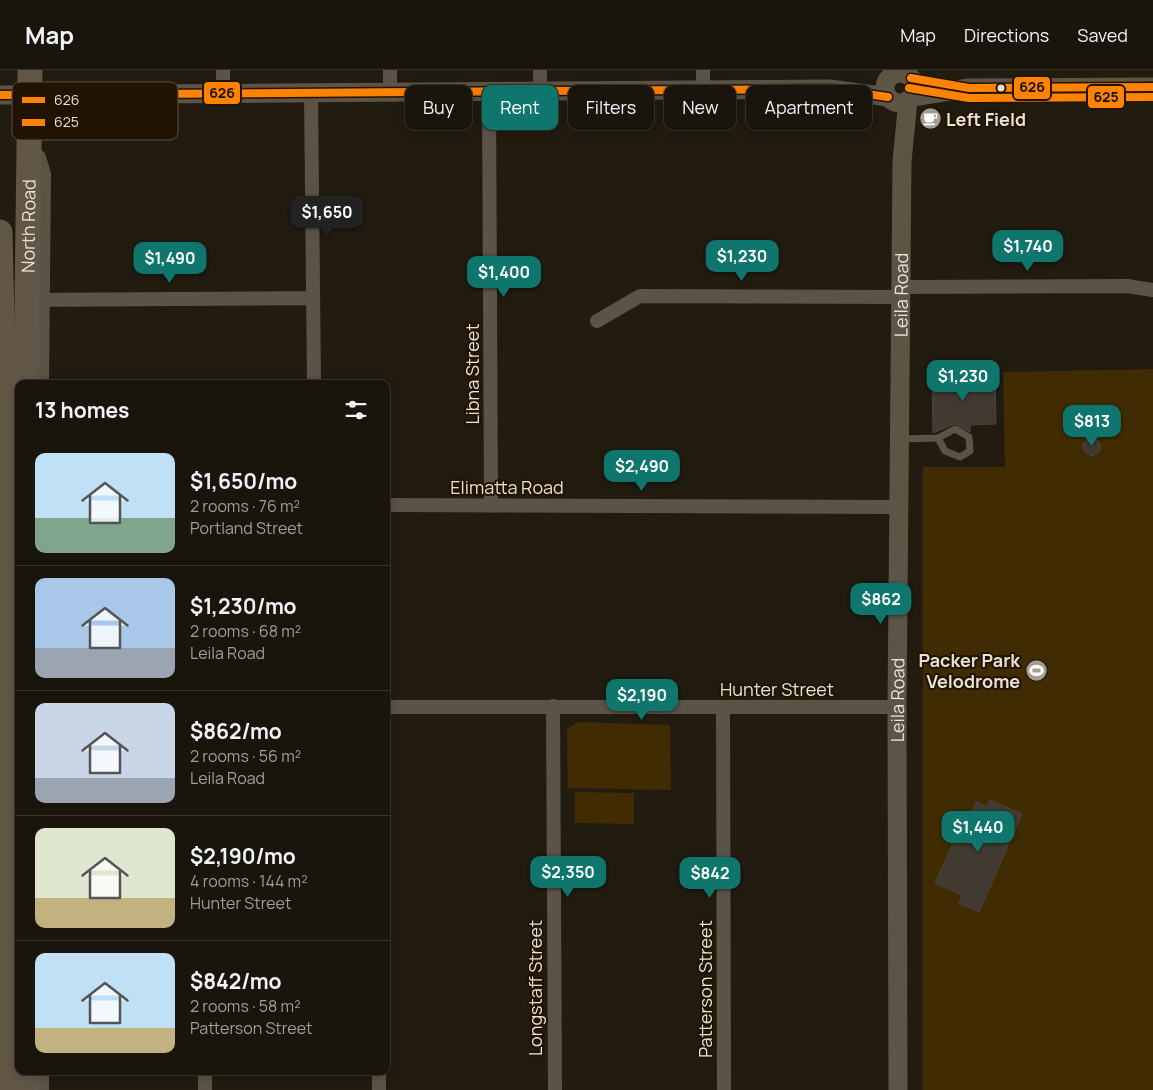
<!DOCTYPE html>
<html lang="en">
<head>
<meta charset="utf-8">
<style>
	:root { --surface:#19140c; --page:#221d15; --text:#f1f3f6; --muted:#9f9e9d; --line:#37332d; --accent:#0f766e }
	body { margin:0; font-family:Manrope,sans-serif; background:var(--page); color:var(--text); height:100vh; display:flex; flex-direction:column; font-size:19px; white-space:nowrap }
	* { box-sizing:border-box; margin:0 }
	p { font-size:16px; color:var(--muted) }
	.icon { flex:none; width:28px; height:28px; fill:none; stroke:currentColor; stroke-width:2; stroke-linecap:round; stroke-linejoin:round }
	.map { position:relative; flex:1; overflow:hidden }
	.side { position:absolute; left:15px; top:310px; width:375px; height:695px; display:flex; flex-direction:column; background:var(--surface); border-radius:10px; box-shadow:0 2px 12px #0003,0 0 0 1px var(--line) }
	.side>* { flex:none }
	.guide { position:absolute; left:405px; top:15px; width:475px; height:45px; display:flex; gap:10px }
	.price { position:absolute; translate:-50% -42px; padding:0 11px; border-radius:10px; background:var(--accent); color:#fff; font-size:16px; line-height:32px; filter:drop-shadow(0 1px 2px #0008) }
	.price::after { content:''; position:absolute; left:50%; top:30px; width:15px; height:11px; margin-left:-8px; background:inherit; clip-path:polygon(0 0,100% 0,50% 100%) }
	.price.active { background:#222; color:#fff }
	ul { padding:0; list-style:none }
	li { display:flex; align-items:center; gap:15px; height:125px; padding:0 20px }
	li+li { border-top:1px solid var(--line) }
	li span { display:grid; place-items:center; flex:none; width:140px; height:100px; border-radius:10px; color:#555 }
	li>.icon { margin-inline-start:auto }
	span .icon { width:60px; height:60px; fill:#fffc; stroke-width:1 }
	li b { font-size:21px }
	h2 { display:flex; justify-content:space-between; align-items:center; height:60px; padding:0 20px; font-size:21px }
	.tag { padding:0 18px; border-radius:10px; background:var(--surface); box-shadow:0 2px 12px #0003,0 0 0 1px var(--line); font-size:18px; line-height:45px }
	.tag.active { background:var(--accent); color:#fff }
	header { display:flex; align-items:center; gap:30px; box-sizing:border-box; height:70px; padding:0 25px; background:var(--surface); border-bottom:1px solid var(--line) }
	header strong { font-size:24px }
	nav { display:flex; gap:28px; margin-inline-start:auto; font-size:18px }
	.map>svg:first-child { display:block }
	.green { fill:#402b02 }
	.building { fill:#403a30; stroke:#4b443b }
	.lines { fill:none; stroke-linecap:round; stroke-linejoin:round }
	.lane { stroke:#5b5347; stroke-width:7 }
	.street { stroke:#5b5347; stroke-width:14 }
	.secondary { stroke:#5d5446; stroke-width:19 }
	.highway { stroke:#625747; stroke-width:25 }
	.bus-1-casing { stroke:#201302; stroke-width:11 }
	.bus-2-casing { stroke:#201302; stroke-width:11 }
	.bus-1 { stroke:#ff8200; stroke-width:8 }
	.bus-2 { stroke:#ff8200; stroke-width:8 }
	.bus-dot { fill:#e9e1d4; stroke:#201302; stroke-width:2 }
	.labels { text-anchor:middle; dominant-baseline:central; stroke-width:4; stroke-linejoin:round; paint-order:stroke }
	.poi-label { font-size:18px; font-weight:bold; fill:#e9e1d4; stroke:#201302; text-anchor:start }
	.street-label { font-size:18px; fill:#e9e1d4; stroke:#201302 }
	.key { fill:#201302; stroke:#5c5141; stroke-width:1 }
	.key-label { font-size:14px; fill:#e9e1d4 }
	.line-badge { stroke:#201302; stroke-width:2 }
	.pale-badge-label { font-size:14px; text-anchor:middle; font-weight:bold; fill:#111 }
</style>
</head>
<body>
<header>
<strong>Map</strong>
<nav><a>Map</a><a>Directions</a><a>Saved</a></nav>
</header>
<div class="map">
<svg width="1153" height="1020" viewBox="0 0 1153 1020">
	<rect width="100%" height="100%" fill="#211b10"/>
	<!-- green -->
	<path class="green" d="M1153 299V1020H923V397H1005L1003 302Z
		M577 652 670 655 671 720 568 718 567 659Z
		M575 722 634 723V754L575 753Z"/>
	<!-- building -->
	<path class="building" d="M995 306 996 354 970 355V362L955 354 933 363 932 307Z
		M1092 367 1100 373V381L1092 386 1084 381 1083 373Z
		M990 730 1022 744 979 842 959 833 962 825 935 813 962 753 966 755 976 732 987 737Z"/>
	<g class="lines">
		<!-- lane -->
		<path class="lane" d="M901 369 938 368 945 381 960 387 970 381 969 367 955 359 938 368"/>
		<!-- street -->
		<path class="street" d="M540 0V21
			M703 0V20
			M390 22V0
			M489 22 491 436
			M223 23V0
			M311 23 314 314
			M32 81 39 87 44 104 42 314
			M901 217 1127 216 1153 220
			M26 230 313 228
			M597 251 640 226 901 227
			M386 435 899 437
			M553 636 555 1020
			M386 637H897
			M723 638 724 1020
			M42 1001V1020
			M205 1001V1020
			M379 1020V1001"/>
		<!-- secondary -->
		<g class="secondary">
			<circle cx="900" cy="18" r="15"/>
			<path d="M0 25 830 19 888 27"/>
			<path d="M912 27 969 18 1153 17"/>
			<path id="s1" d="M898 1020 897 637 902 91 908 30"/>
		</g>
		<!-- highway -->
		<g class="highway">
			<path d="M0 162 4 340 5 1020"/>
			<path id="s2" d="M26 314 30 0"/>
			<path d="M26 1001 27 1020"/>
		</g>
		<defs>
			<path id="bus-1" d="M911 8 969 18 1153 17
				M0 25 830 19 888 27"/>
			<path id="bus-2" d="M909 18 969 28 1153 27"/>
		</defs>
		<!-- bus-1 casing -->
		<use href="#bus-1" class="bus-1-casing"/>
		<!-- bus-2 casing -->
		<use href="#bus-2" class="bus-2-casing"/>
		<!-- bus-1 -->
		<use href="#bus-1" class="bus-1"/>
		<!-- bus-2 -->
		<use href="#bus-2" class="bus-2"/>
	</g>
	<!-- icons -->
	<defs>
		<symbol id="cafe-disc" viewBox="-11 -11 22 22"><circle r="9.5" fill="#a39c8f" stroke="#201302"/><path d="M-5.5-4.5H6V0H3Q3 3.5 0 3.5H-2.5Q-5.5 3.5-5.5 0ZM3-3.2v2h1.7v-2ZM-6 4.5H4V6H-6Z" fill="#fff"/></symbol>
		<symbol id="stadium-disc" viewBox="-11 -11 22 22"><circle r="9.5" fill="#a39c8f" stroke="#201302"/><path d="M0-5a6.5 5 0 1 0 0 10a6.5 5 0 1 0 0-10ZM-3.5-1.8h7v3.6h-7Z" fill="#fff"/></symbol>
	</defs>
	<g fill-rule="evenodd">
		<use href="#cafe-disc" x="918" y="36" width="25" height="25"/>
		<use href="#stadium-disc" x="1024" y="588" width="25" height="25"/>
	</g>
	<!-- markers -->
	<circle class="bus-dot" cx="1001" cy="18" r="4.5"/>
	<g class="labels">
		<!-- poi labels -->
		<g class="poi-label">
			<text x="946" y="49">Left Field</text>
			<text x="1020" y="590" text-anchor="end">Packer Park<tspan x="1020" dy="21">Velodrome</tspan></text>
		</g>
		<!-- street labels -->
		<g class="street-label">
			<text stroke="none"><textPath href="#s2" startOffset="158">North Road</textPath></text>
			<text stroke="none"><textPath href="#s1" startOffset="795">Leila Road</textPath></text>
			<text transform="translate(472 304) rotate(-90)">Libna Street</text>
			<text x="507" y="417">Elimatta Road</text>
			<text x="777" y="619">Hunter Street</text>
			<text stroke="none"><textPath href="#s1" startOffset="390">Leila Road</textPath></text>
			<text transform="translate(535 918) rotate(-90)">Longstaff Street</text>
			<text transform="translate(705 919) rotate(-90)">Patterson Street</text>
		</g>
	</g>
	<!-- legend -->
	<rect x="12" y="12" width="166" height="58" rx="8" class="key"/>
	<rect x="22" y="27" width="23" height="6" fill="#ff8200"/>
	<rect x="22" y="49" width="23" height="7" fill="#ff8200"/>
	<g class="key-label">
		<text x="54" y="35">626</text>
		<text x="54" y="57">625</text>
	</g>
	<g class="line-badge">
		<rect x="1013" y="6" width="38" height="24" rx="5" fill="#ff8200"/>
		<rect x="203" y="11" width="38" height="24" rx="5" fill="#ff8200"/>
		<rect x="1087" y="15" width="38" height="24" rx="5" fill="#ff8200"/>
	</g>
	<g class="pale-badge-label">
		<text x="1032" y="22">626</text>
		<text x="222" y="28">626</text>
		<text x="1106" y="32">625</text>
	</g>
</svg>
<b class="price active" style="left:327px;top:168px">$1,650</b>
<b class="price" style="left:1028px;top:202px">$1,740</b>
<b class="price" style="left:742px;top:212px">$1,230</b>
<b class="price" style="left:170px;top:214px">$1,490</b>
<b class="price" style="left:504px;top:228px">$1,400</b>
<b class="price" style="left:963px;top:332px">$1,230</b>
<b class="price" style="left:1092px;top:377px">$813</b>
<b class="price" style="left:642px;top:422px">$2,490</b>
<b class="price" style="left:881px;top:555px">$862</b>
<b class="price" style="left:642px;top:651px">$2,190</b>
<b class="price" style="left:978px;top:783px">$1,440</b>
<b class="price" style="left:568px;top:828px">$2,350</b>
<b class="price" style="left:710px;top:829px">$842</b>
<div class="guide">
<a class="tag">Buy</a>
<a class="tag active">Rent</a>
<a class="tag">Filters</a>
<a class="tag">New</a>
<a class="tag">Apartment</a>
</div>
<section class="side">
<h2>13 homes<svg class="icon" aria-label="filters" viewBox="0 0 24 24"><path d="M4 7h16M4 17h16"/><circle cx="9" cy="7" r="2"/><circle cx="15" cy="17" r="2"/></svg></h2>
<ul>
<li><span style="background:linear-gradient(#bfe0f5 65%,#7fa58c 0)"><svg class="icon" aria-label="home" viewBox="0 0 24 24"><path d="M3 11l9-7 9 7M6 9v11h12V9"/></svg></span><div><b>$1,650/mo</b><p>2 rooms · 76 m²</p><p>Portland Street</p></div></li>
<li><span style="background:linear-gradient(#a9c7e8 70%,#9aa5b1 0)"><svg class="icon" aria-label="home" viewBox="0 0 24 24"><path d="M3 11l9-7 9 7M6 9v11h12V9"/></svg></span><div><b>$1,230/mo</b><p>2 rooms · 68 m²</p><p>Leila Road</p></div></li>
<li><span style="background:linear-gradient(#c9d6e8 75%,#9aa5b1 0)"><svg class="icon" aria-label="home" viewBox="0 0 24 24"><path d="M3 11l9-7 9 7M6 9v11h12V9"/></svg></span><div><b>$862/mo</b><p>2 rooms · 56 m²</p><p>Leila Road</p></div></li>
<li><span style="background:linear-gradient(#dfe7d0 70%,#c2b280 0)"><svg class="icon" aria-label="home" viewBox="0 0 24 24"><path d="M3 11l9-7 9 7M6 9v11h12V9"/></svg></span><div><b>$2,190/mo</b><p>4 rooms · 144 m²</p><p>Hunter Street</p></div></li>
<li><span style="background:linear-gradient(#bfe0f5 75%,#c2b280 0)"><svg class="icon" aria-label="home" viewBox="0 0 24 24"><path d="M3 11l9-7 9 7M6 9v11h12V9"/></svg></span><div><b>$842/mo</b><p>2 rooms · 58 m²</p><p>Patterson Street</p></div></li>
</ul>
</section>
</div>
</body>
</html>
